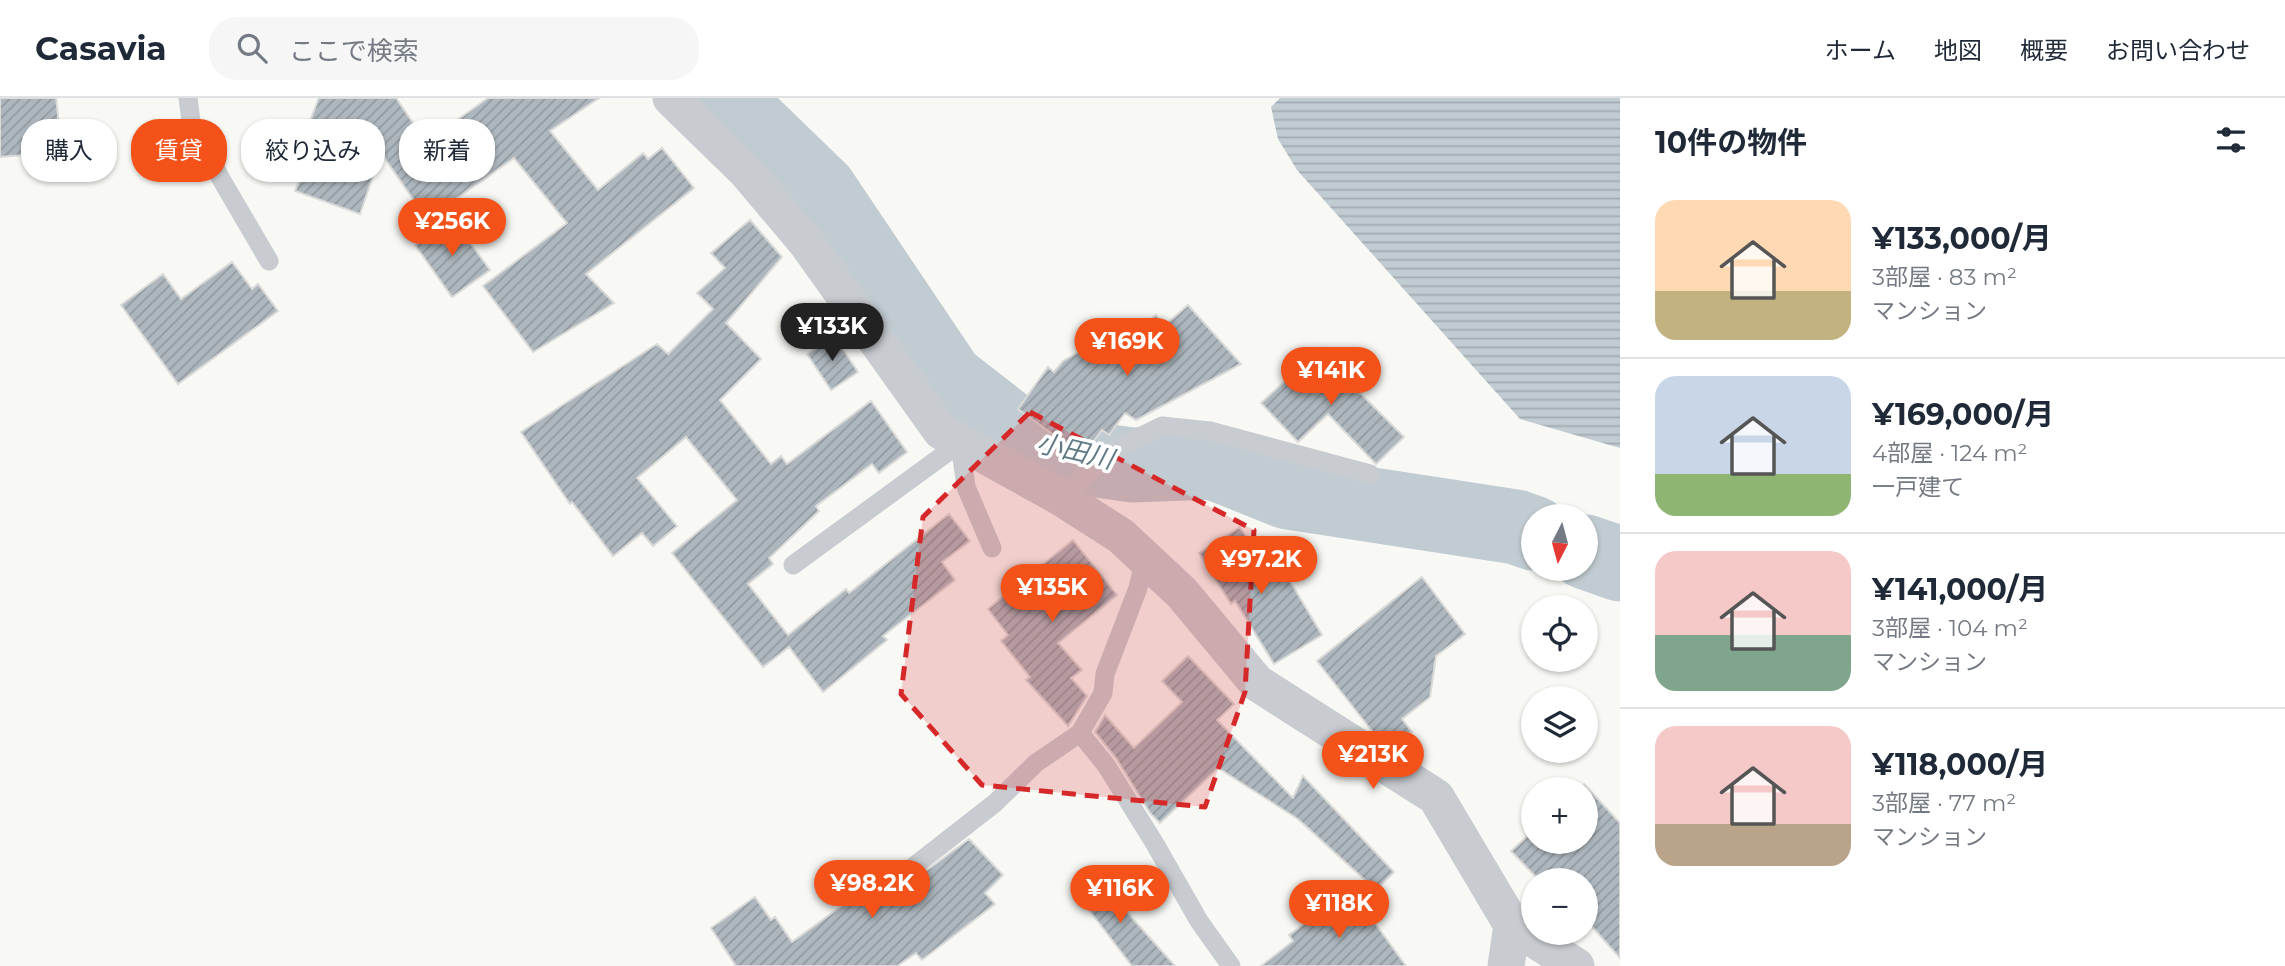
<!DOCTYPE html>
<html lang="ja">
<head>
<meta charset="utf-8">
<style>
	:root { --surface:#fff; --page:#f6f6f7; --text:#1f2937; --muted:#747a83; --line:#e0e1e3; --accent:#f55219 }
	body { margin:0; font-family:Montserrat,"Noto Sans JP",sans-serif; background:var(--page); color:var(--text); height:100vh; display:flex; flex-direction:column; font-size:26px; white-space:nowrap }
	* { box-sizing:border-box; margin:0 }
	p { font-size:23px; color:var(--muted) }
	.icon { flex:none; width:38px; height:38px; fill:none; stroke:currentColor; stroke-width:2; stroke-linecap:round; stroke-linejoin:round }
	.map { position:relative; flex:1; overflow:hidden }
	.side { display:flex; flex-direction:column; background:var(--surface); width:665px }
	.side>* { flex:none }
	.top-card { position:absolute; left:21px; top:21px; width:665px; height:63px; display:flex; gap:14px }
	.needle { width:46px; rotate:186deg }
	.fabs { position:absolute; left:1521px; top:406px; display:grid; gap:14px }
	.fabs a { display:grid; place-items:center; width:77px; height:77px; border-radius:50%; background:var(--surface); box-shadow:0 2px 5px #0004; font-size:35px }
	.price { position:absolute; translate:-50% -60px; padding:0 16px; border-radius:24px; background:var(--accent); color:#fff; font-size:23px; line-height:46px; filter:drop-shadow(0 2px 4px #0008) }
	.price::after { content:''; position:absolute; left:50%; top:42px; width:21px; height:16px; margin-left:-10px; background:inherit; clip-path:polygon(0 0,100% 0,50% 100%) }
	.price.active { background:#222; color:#fff }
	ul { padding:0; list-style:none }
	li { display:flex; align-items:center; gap:21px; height:175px; padding:0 35px }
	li+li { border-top:2px solid var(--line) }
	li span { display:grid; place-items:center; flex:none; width:196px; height:140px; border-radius:21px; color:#555 }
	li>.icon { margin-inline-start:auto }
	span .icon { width:84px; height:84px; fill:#fffc; stroke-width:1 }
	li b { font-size:30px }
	h2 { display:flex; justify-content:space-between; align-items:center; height:84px; padding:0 35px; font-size:30px }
	.chip { padding:0 24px; border-radius:28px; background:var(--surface); box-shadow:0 2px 5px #0004; font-size:24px; line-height:63px }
	.chip.active { background:var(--accent); color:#fff }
	header { display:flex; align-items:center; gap:42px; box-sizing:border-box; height:98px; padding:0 35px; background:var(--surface); border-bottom:2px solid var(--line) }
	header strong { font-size:33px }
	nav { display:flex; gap:38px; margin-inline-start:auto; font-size:24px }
	.search { width:490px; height:63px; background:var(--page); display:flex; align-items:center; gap:18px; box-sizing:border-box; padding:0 24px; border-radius:28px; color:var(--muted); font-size:26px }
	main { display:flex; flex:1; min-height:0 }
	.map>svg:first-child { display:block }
	.water { fill:url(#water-rules) }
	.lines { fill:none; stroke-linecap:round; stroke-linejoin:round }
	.river { stroke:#c1ccd2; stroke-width:75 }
	.building { fill:url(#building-hatch); stroke:#dadad8; stroke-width:2 }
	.lane { stroke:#c8ccd0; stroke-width:19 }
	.street { stroke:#c8ccd0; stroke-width:37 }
	.marked { fill:#d62828; fill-opacity:0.2; stroke:#d62828; stroke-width:5; stroke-dasharray:14 9; stroke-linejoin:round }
	.labels { text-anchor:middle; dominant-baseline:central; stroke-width:7; stroke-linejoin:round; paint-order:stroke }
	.water-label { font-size:26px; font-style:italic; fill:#607a85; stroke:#fff }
</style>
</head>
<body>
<header>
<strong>Casavia</strong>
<div class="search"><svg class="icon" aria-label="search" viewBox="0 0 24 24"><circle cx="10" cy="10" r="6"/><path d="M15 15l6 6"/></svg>ここで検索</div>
<nav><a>ホーム</a><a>地図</a><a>概要</a><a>お問い合わせ</a></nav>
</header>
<main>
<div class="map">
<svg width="1620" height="868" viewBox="0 0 1620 868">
	<defs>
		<pattern id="water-rules" width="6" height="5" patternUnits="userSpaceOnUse" patternTransform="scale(1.75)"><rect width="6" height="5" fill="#c1ccd2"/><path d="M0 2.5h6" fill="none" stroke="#a0aab0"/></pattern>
		<pattern id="building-hatch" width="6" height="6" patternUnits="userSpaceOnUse" patternTransform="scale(1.75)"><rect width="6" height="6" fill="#aeb7be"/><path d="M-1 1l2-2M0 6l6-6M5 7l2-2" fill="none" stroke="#919aa0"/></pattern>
	</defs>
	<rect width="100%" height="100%" fill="#f8f8f5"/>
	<!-- water -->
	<path class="water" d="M1280 0H1620V350L1520 321 1297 72 1278 41 1271 9Z"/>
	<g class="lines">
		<!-- river -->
		<path class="river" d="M724 0 820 93 947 282 1024 342 1097 362 1132 367 1213 364 1288 394 1516 429 1533 435
			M1586 454 1620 466"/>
	</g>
	<!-- building -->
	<path class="building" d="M0 0H56L62 54 0 59Z
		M319 0H396L426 44 488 0H599L550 33 598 92 643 55 648 61 662 50 694 90 586 176 614 205 533 254 483 188 567 125 514 60 427 121 381 55 360 116 295 93 301 79 290 74Z
		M452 120 490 172 452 199 415 147Z
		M750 122 782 159 726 225 761 261 720 302 771 366 781 358 787 366 871 303 907 354 879 375 872 366 816 408 819 413 769 460 773 466 748 486 788 537 846 491 849 495 949 416 970 443 942 464 955 482 883 538 887 542 823 594 789 549 763 569 672 455 737 402 686 339 637 380 677 428 653 448 642 435 613 458 572 404 570 406 521 334 657 246 668 256 713 211 697 195 725 170 711 155Z
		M232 164 252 191 258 186 278 213 178 286 121 207 163 176 181 201Z
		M1188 207 1241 266 1136 322 1125 315 1109 337 1102 332 1087 352 1077 345 1073 351 1018 311 1048 269 1054 274 1063 263 1095 245 1108 253 1121 236 1127 241 1156 217 1164 228Z
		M834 238 858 274 831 292 807 256Z
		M1321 250 1362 293 1360 295 1404 339 1376 366 1328 316 1298 344 1261 305Z
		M1240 429 1272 481 1284 473 1322 537 1274 566 1235 503 1231 506 1199 455Z
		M1073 442 1117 497 1058 545 1082 572 1071 580 1087 598 1068 628 1026 582 1030 579 1001 543 1008 537 988 511Z
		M1422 479 1465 536 1436 558 1430 599 1402 621 1412 634 1387 643 1372 633 1317 563Z
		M1188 558 1234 606 1217 622 1293 700 1303 678 1394 774 1376 792 1298 721 1218 670 1160 725 1150 715 1116 660 1095 634 1105 617 1134 650 1182 604 1162 583Z
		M1584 686 1620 725V860L1586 822V782H1539L1511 753 1533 733V744H1586V691H1579Z
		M969 741 1003 777 985 795 995 806 922 862 916 855 897 868H736L711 830 755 799 771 822 775 819 792 844 891 772 900 785 906 779 915 781Z
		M1092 775 1175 868H1132L1073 791Z
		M1351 792 1406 868H1261L1293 843 1289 837Z"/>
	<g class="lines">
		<!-- lane -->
		<path class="lane" d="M188 0 191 23 221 81 269 163
			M1060 399 1121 348 1162 328 1210 333 1370 376
			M1145 461 1138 490 1105 576 1103 595 1080 635 1106 667 1155 746 1199 823 1231 868
			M793 467 960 345 966 389 992 450
			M913 769 995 705 1036 665 1080 635"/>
		<!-- street -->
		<path class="street" d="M671 0 746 73 806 144 941 333 1060 399 1121 438 1182 495 1257 585 1436 699 1512 827 1576 868
			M1506 868 1512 827"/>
	</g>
	<!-- marked area -->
	<path class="marked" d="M1030 314 1254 432 1245 594 1205 709 982 687 901 596 923 419Z"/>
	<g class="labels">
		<!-- water labels -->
		<g class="water-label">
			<text transform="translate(1075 353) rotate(13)">小田川</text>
		</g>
	</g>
</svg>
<div class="fabs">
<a><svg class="needle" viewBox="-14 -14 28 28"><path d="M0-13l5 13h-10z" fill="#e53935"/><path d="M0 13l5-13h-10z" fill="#747a83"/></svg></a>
<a><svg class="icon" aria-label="locate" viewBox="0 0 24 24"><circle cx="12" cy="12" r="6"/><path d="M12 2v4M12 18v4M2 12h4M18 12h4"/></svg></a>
<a><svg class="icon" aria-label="layers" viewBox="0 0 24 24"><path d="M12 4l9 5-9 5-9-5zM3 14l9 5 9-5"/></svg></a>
<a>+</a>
<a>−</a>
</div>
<b class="price" style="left:452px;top:160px">¥256K</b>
<b class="price active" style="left:832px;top:265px">¥133K</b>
<b class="price" style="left:1127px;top:280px">¥169K</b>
<b class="price" style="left:1331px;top:309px">¥141K</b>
<b class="price" style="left:1261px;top:498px">¥97.2K</b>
<b class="price" style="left:1052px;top:526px">¥135K</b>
<b class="price" style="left:1373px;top:693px">¥213K</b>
<b class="price" style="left:872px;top:822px">¥98.2K</b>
<b class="price" style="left:1120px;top:827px">¥116K</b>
<b class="price" style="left:1339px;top:842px">¥118K</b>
<div class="top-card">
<a class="chip">購入</a>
<a class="chip active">賃貸</a>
<a class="chip">絞り込み</a>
<a class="chip">新着</a>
</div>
</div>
<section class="side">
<h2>10件の物件<svg class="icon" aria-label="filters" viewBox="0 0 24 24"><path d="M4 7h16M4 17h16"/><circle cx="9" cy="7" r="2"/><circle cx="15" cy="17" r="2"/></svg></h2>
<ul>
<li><span style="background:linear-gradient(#ffd9b3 65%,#c2b280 0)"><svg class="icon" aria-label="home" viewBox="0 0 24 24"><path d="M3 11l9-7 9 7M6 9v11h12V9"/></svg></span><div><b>¥133,000/月</b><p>3部屋 · 83 m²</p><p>マンション</p></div></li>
<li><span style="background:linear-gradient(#c9d6e8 70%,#8fb573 0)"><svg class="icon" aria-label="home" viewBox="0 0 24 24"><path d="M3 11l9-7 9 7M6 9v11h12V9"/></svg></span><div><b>¥169,000/月</b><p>4部屋 · 124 m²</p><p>一戸建て</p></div></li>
<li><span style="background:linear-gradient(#f6c9c9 60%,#7fa58c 0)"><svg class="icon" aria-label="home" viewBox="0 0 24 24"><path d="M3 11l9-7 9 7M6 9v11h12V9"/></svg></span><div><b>¥141,000/月</b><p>3部屋 · 104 m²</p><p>マンション</p></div></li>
<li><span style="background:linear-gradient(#f6c9c9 70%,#b9a48a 0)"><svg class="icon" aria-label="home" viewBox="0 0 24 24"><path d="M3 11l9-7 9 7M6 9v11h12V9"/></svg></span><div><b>¥118,000/月</b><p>3部屋 · 77 m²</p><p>マンション</p></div></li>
</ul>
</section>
</main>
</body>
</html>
